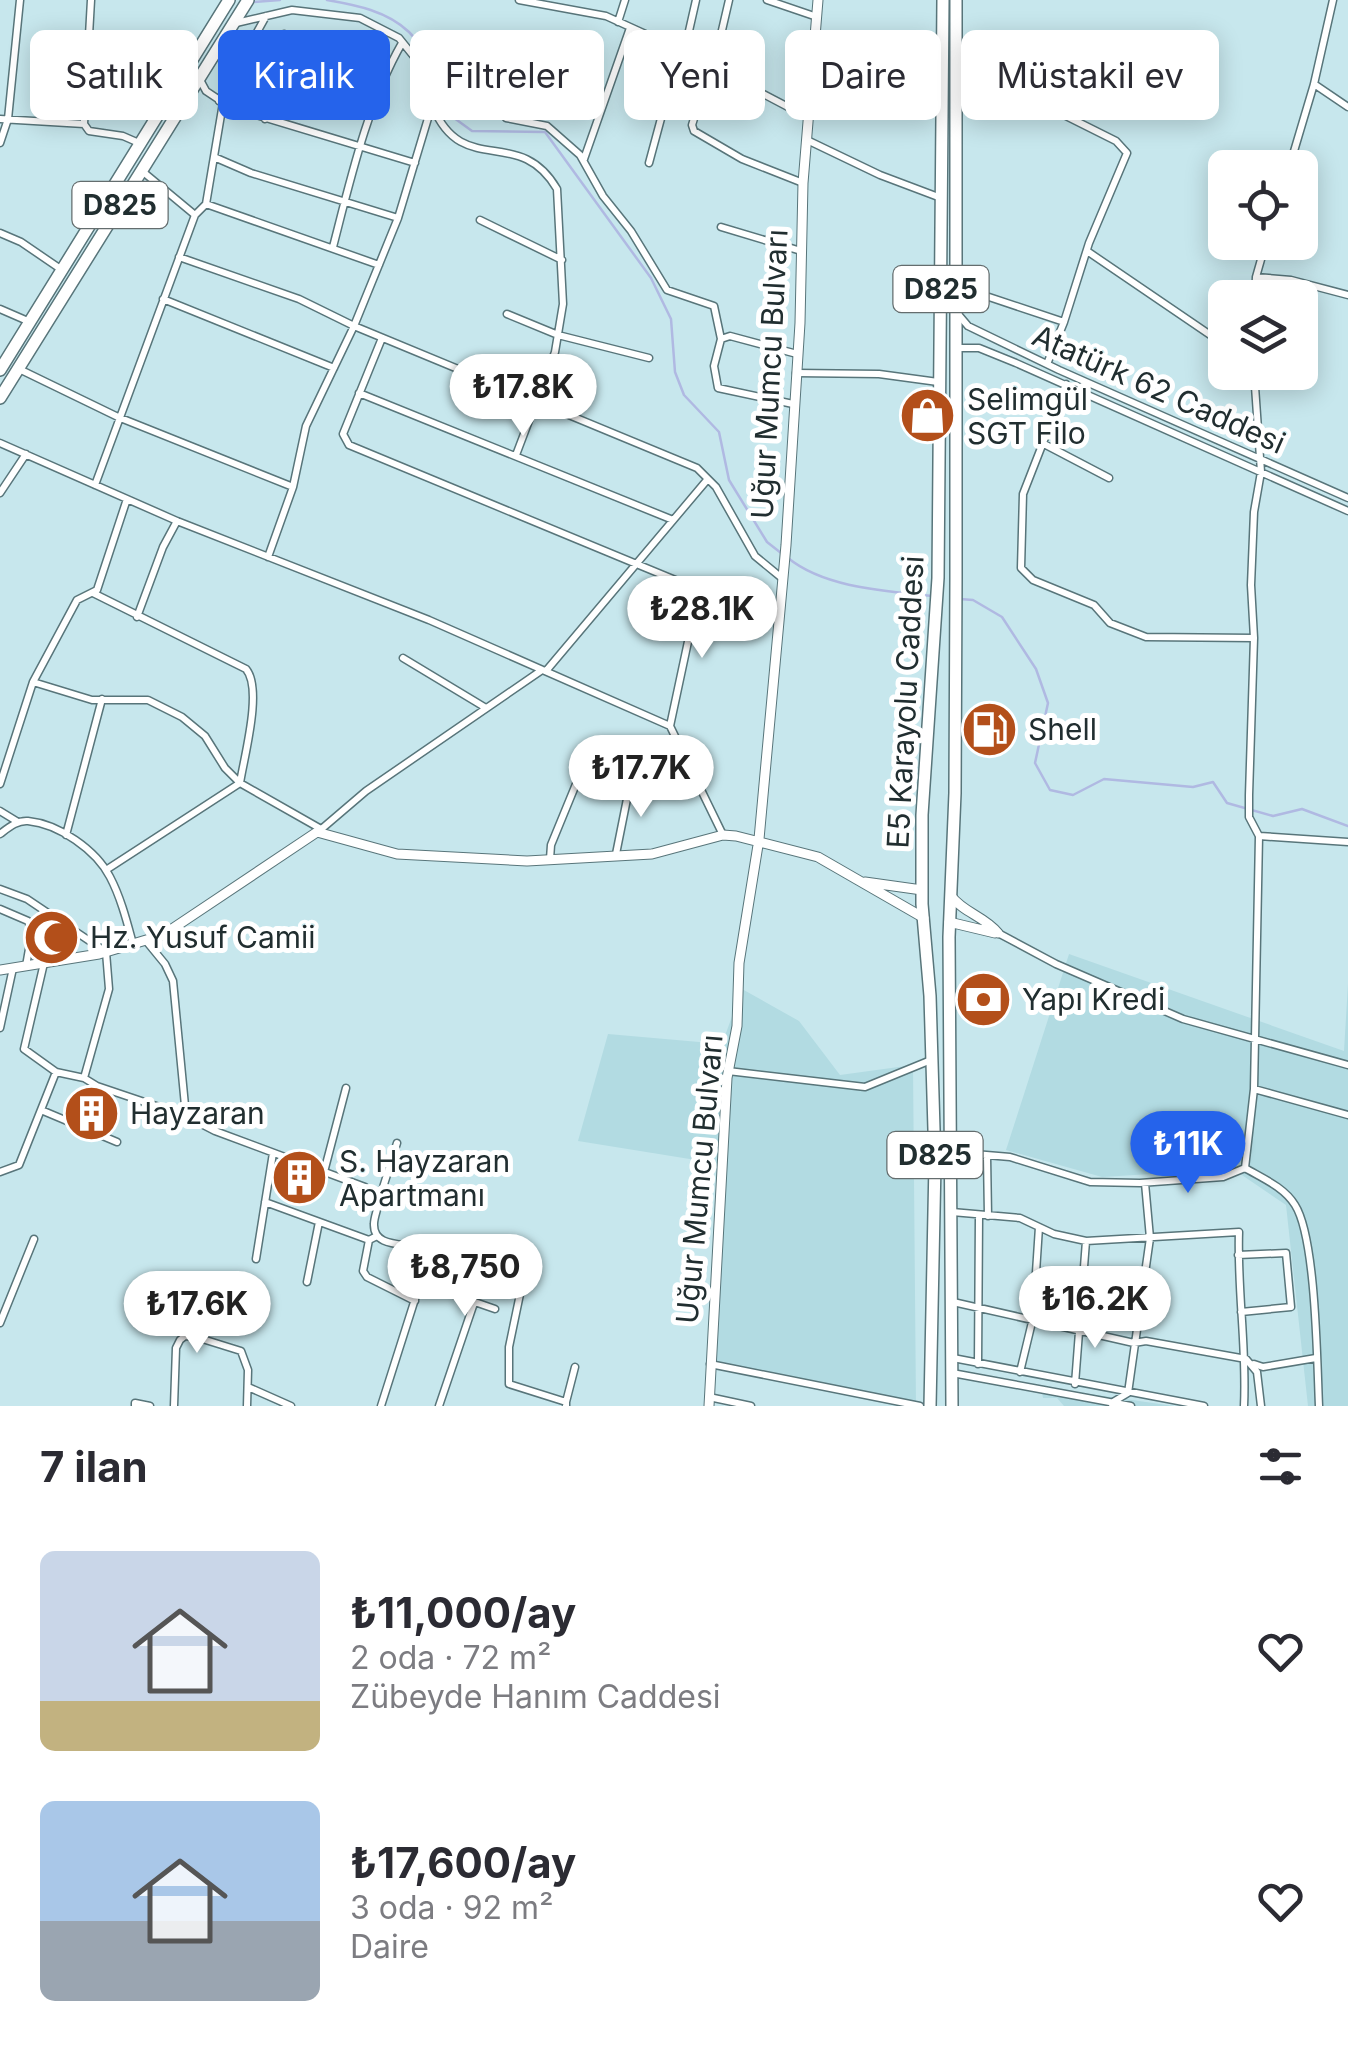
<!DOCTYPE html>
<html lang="tr">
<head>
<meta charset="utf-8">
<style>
	:root { --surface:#fff; --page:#f2f2f3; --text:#2b2b33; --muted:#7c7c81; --accent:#2563eb }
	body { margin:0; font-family:Inter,sans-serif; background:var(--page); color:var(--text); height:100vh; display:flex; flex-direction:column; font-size:38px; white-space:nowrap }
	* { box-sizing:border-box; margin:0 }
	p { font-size:32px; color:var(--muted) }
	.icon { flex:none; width:55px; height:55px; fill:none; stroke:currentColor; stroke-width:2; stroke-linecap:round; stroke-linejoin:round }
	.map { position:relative; height:1406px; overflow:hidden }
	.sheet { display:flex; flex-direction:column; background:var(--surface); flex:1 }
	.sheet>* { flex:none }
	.hud { position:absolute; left:30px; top:30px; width:1290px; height:90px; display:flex; gap:20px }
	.controls { position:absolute; left:1208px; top:150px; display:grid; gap:20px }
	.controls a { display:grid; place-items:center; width:110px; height:110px; border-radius:15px; background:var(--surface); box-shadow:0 5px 25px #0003; font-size:50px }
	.price { position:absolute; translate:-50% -85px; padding:0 22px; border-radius:35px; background:#fff; color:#222; font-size:32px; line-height:65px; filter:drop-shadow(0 2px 5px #0008) }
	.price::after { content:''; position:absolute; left:50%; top:60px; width:30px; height:22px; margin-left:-15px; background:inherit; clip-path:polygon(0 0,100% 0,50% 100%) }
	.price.current { background:var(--accent); color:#fff }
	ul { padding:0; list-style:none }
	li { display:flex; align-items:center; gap:30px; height:250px; padding:0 40px }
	li span { display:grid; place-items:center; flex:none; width:280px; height:200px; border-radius:15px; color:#555 }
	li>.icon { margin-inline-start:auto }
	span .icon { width:120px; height:120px; fill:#fffc; stroke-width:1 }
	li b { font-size:42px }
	h2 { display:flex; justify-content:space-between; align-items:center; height:120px; padding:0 40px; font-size:42px }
	.chip { padding:0 35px; border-radius:15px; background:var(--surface); box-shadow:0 5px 25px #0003; font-size:35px; line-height:90px }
	.chip.current { background:var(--accent); color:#fff }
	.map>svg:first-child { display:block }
	.built { fill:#b2dbe2 }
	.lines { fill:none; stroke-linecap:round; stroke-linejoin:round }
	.stream { stroke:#b0b9e2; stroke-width:2.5 }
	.street-casing { stroke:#58757a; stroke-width:9 }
	.secondary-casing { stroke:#58757a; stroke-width:11 }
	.highway-casing { stroke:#58757a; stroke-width:14 }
	.street { stroke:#fff; stroke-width:6 }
	.secondary { stroke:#fff; stroke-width:9 }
	.highway { stroke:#fff; stroke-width:11 }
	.labels { text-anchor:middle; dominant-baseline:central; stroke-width:10; stroke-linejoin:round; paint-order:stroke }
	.shield { fill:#fff; stroke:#646d6e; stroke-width:2.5 }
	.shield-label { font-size:28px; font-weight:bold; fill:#212e30 }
	.street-label { font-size:30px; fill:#212e30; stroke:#fff }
	.poi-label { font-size:30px; fill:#212e30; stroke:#fff; text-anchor:start }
</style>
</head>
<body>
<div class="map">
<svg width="1348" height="1406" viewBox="0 0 1348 1406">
	<rect width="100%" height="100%" fill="#c7e7ed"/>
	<!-- built -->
	<path class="built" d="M1069 954 1344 1051 1348 984V1406H1308L1286 1205 1233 1169 1102 1177 1006 1150Z
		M742 989 799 1021 840 1075 913 1065 916 1406 716 1362 727 1165 578 1141 608 1034 722 1044Z
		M1041 1387 1174 1406H1064L1057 1398H1043Z"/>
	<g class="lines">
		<!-- stream -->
		<path class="stream" d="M327 0C356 5 387 11 409 32 423 46 422 57 442 66L450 115 472 131 545 132 651 278 671 319 675 372 684 395 719 432 729 480 767 542 781 553
			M254 2 280 0
			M788 558C825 588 886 591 933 596
			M960 599 973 600 1002 617 1036 669 1048 703 1035 763 1050 790 1073 795 1104 779 1193 787 1213 782 1227 803 1273 816 1302 809 1348 826"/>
		<defs>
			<path id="street" d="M91 0 84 124 89 131 123 136 139 143
				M519 0 606 16 674 47 809 118
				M767 0 817 17
				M618 22 625 0
				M236 23 292 10 360 18 399 38 424 69 431 88 429 115 398 218 354 326 306 426 293 487 268 557
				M684 53 696 0
				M710 67 692 125 694 131 742 159 803 183
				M713 69 729 0
				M199 78 206 91 230 107 415 163
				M1314 84 1348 107
				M219 101 266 16
				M433 107C463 179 519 124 557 189L563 304 555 352 516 455
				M506 118 547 126 580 155 603 196 631 231 667 290 714 306 721 339
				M0 119 84 124
				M265 119 284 34
				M807 140 880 175 941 198
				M0 143 8 119 20 0
				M214 157 251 173 398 218
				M584 159 630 28
				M649 163 673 74 665 65 674 47
				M1289 168 1314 84 1333 0
				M206 204 379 265
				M195 215 206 204 223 103
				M480 220 562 260
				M721 227 801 251
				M0 233 21 242 62 270
				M333 247C350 181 368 102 402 43
				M1087 251 1225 345
				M179 257 299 299 354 326 697 468 716 487 755 556 783 579
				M1256 277 1291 280 1348 295
				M989 297 1064 322
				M1255 298 1256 277 1266 242
				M163 299 334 368
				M0 309 30 322
				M957 313 968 326 1059 370 1348 498
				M507 314 558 335 649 358
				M382 338 343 434 349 445 738 606 779 620
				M958 348H979L1016 363 1348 511
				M1047 364 1064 322 1089 243 1127 153 1116 141 1050 108
				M19 369 118 417 293 487
				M796 373 879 374 938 382
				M1066 384 1023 494 1021 568 1033 580 1094 605 1110 623 1146 637 1254 638
				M359 393 673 520
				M793 404 718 388 714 366 721 339 730 336 797 354
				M0 443 177 521 429 620 670 726 723 835
				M1044 444 1109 478
				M95 485 195 215 142 171
				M0 493 26 454
				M127 499 97 590 77 600 33 682 92 700H148L182 717 205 736 225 768 240 783 321 829
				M93 593 246 669C263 689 244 757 240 783L106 870
				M137 617 163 547 177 521
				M403 658 486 708
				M546 671 707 480
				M670 726 699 590
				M0 784 33 682
				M0 811 18 822
				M318 832 366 791 542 670
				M0 834C8 828 17 820 28 821 59 824 96 850 110 877 121 898 127 922 133 944
				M66 835 102 699
				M1259 836 1348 842
				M616 854 631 779
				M550 859 551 845 590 750
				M0 889 27 899 106 952 109 989 84 1078
				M0 909 28 921 32 932 26 966
				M998 933 1056 964 1183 1019 1348 1065
				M147 942 165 964 173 981 186 1116 215 1131 365 1187 379 1198C379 1207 374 1216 374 1224 373 1252 415 1240 430 1252L381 1406
				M44 963 24 1049 56 1072 84 1078 97 1086 186 1116
				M0 1028 13 968
				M728 1071 865 1087 931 1060
				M1254 1089 1348 1115
				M41 1110 117 1142
				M951 1152 1010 1157 1090 1182 1140 1183 1223 1177 1245 1168
				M987 1156 988 1216
				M1245 1168 1254 1089 1259 836 1249 817V795L1254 638 1251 585 1254 512 1261 472 1254 372
				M1245 1168C1262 1178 1284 1187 1295 1205 1316 1238 1317 1362 1319 1406
				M0 1172 19 1165 56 1072
				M324 1172 346 1088
				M380 1197 397 1143
				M265 1202 369 1240 377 1236
				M952 1212 1020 1218 1054 1234 1086 1241 1239 1232C1237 1290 1247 1348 1244 1406
				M369 1240 363 1271 367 1277 415 1301
				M529 1251 509 1347V1384L566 1402V1406
				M1238 1255 1286 1253 1291 1307 1241 1312
				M256 1259 273 1153
				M307 1282 319 1222
				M446 1292 495 1309
				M953 1302 1134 1343 1146 1341 1246 1359 1257 1372 1261 1406
				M0 1323 34 1239
				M953 1358 1204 1406
				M710 1364 920 1406
				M978 1364 979 1216
				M1254 1364 1263 1367 1316 1358
				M1020 1372 1033 1318 1039 1227
				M952 1373 1131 1406
				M1075 1384 1086 1241
				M248 1387 291 1406
				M709 1397 751 1406
				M566 1402 575 1367
				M135 1406V1403L150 1406
				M174 1406 176 1348 180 1340 185 1336 196 1337 241 1351 248 1370 247 1406
				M439 1406 474 1303
				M1112 1406 1113 1402 1128 1393 1150 1238 1145 1183"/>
			<path id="secondary" d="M865 882 922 890
				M951 896C964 913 984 916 998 933
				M949 922 995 933
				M0 970 99 954 163 935 317 832 397 854 527 861 652 854 723 835 736 836 818 857 924 918
				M709 1406 727 1078 737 1026 739 963 759 839 786 545 800 323 803 183 818 0"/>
			<path id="highway" d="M0 370 229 0
				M0 398 248 0
				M930 1406 935 1163 930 996 922 904V815L938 578 943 0
				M952 1406 949 937 955 793 956 578V0"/>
		</defs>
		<!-- street casing -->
		<use href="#street" class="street-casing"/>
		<!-- secondary casing -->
		<use href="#secondary" class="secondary-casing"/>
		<!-- highway casing -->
		<use href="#highway" class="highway-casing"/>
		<!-- street -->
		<use href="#street" class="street"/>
		<!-- secondary -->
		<use href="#secondary" class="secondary"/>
		<!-- highway -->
		<use href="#highway" class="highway"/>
	</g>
	<!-- icons -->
	<defs>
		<symbol id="shop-disc" viewBox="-11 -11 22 22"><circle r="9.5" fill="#b34f1a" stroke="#fff"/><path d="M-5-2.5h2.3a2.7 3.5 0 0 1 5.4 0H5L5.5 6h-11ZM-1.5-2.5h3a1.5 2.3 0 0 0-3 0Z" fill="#fff"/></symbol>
		<symbol id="fuel-disc" viewBox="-11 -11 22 22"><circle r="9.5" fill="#b34f1a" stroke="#fff"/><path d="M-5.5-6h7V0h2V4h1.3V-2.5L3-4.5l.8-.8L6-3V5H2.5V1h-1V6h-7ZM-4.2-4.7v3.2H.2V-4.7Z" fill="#fff"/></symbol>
		<symbol id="mosque-disc" viewBox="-11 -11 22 22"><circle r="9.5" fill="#b34f1a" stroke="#fff"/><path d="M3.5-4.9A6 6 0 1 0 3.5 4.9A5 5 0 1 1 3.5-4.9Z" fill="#fff"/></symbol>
		<symbol id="bank-disc" viewBox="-11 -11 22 22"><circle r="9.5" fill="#b34f1a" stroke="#fff"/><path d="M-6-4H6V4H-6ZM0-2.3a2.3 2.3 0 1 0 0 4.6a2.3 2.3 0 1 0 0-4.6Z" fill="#fff"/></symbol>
		<symbol id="building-disc" viewBox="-11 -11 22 22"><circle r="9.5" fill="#b34f1a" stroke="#fff"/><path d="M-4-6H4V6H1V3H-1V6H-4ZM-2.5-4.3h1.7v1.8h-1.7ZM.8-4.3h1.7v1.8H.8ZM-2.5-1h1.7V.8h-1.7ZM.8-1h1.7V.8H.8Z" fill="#fff"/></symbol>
	</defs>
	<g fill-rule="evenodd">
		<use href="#shop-disc" x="896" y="384" width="63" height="63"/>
		<use href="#fuel-disc" x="958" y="698" width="63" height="63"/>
		<use href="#mosque-disc" x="20" y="906" width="63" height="63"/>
		<use href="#bank-disc" x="952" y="968" width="63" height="63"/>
		<use href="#building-disc" x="60" y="1082" width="63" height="63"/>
		<use href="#building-disc" x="268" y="1146" width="63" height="63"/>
	</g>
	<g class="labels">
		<!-- shield labels -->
		<g class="shield">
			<rect x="72.5" y="182" width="95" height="46" rx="8"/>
			<rect x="893.5" y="266" width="95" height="46" rx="8"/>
			<rect x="887.5" y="1132" width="95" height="46" rx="8"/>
		</g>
		<g class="shield-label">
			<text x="120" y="205">D825</text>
			<text x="941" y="289">D825</text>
			<text x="935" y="1155">D825</text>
		</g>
		<!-- street labels -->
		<g class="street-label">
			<text transform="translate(769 374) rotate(-87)">Uğur Mumcu Bulvarı</text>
			<text transform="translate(1159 389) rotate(24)">Atatürk 62 Caddesi</text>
			<text transform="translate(905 702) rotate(-87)">E5 Karayolu Caddesi</text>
			<text transform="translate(699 1179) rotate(-85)">Uğur Mumcu Bulvarı</text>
		</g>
		<!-- poi labels -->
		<g class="poi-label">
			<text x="967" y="399">Selimgül<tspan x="967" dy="34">SGT Filo</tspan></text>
			<text x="1028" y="729">Shell</text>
			<text x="90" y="937">Hz. Yusuf Camii</text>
			<text x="1022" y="999">Yapı Kredi</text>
			<text x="130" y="1113">Hayzaran</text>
			<text x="339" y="1161">S. Hayzaran<tspan x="339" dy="34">Apartmanı</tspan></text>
		</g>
	</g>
</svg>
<div class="controls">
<a><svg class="icon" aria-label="locate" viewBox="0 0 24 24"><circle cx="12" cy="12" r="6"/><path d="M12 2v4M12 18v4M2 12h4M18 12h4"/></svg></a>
<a><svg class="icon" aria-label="layers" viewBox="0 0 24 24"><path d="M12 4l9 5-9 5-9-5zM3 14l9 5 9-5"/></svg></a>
</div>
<b class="price" style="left:523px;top:439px">₺17.8K</b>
<b class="price" style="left:702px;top:661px">₺28.1K</b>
<b class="price" style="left:641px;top:820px">₺17.7K</b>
<b class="price current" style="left:1188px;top:1196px">₺11K</b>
<b class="price" style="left:465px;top:1319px">₺8,750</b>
<b class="price" style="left:1095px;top:1351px">₺16.2K</b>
<b class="price" style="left:197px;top:1356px">₺17.6K</b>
<div class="hud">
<a class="chip">Satılık</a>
<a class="chip current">Kiralık</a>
<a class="chip">Filtreler</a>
<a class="chip">Yeni</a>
<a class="chip">Daire</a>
<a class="chip">Müstakil ev</a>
</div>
</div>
<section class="sheet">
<h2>7 ilan<svg class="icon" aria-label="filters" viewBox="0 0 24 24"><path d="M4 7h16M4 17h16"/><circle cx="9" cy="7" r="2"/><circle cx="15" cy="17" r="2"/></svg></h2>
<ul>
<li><span style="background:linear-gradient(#c9d6e8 75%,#c2b280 0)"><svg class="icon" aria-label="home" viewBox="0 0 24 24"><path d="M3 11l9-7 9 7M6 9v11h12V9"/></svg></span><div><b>₺11,000/ay</b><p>2 oda · 72 m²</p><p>Zübeyde Hanım Caddesi</p></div><svg class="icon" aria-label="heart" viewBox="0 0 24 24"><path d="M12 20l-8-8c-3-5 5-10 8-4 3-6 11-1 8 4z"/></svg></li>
<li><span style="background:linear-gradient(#a9c7e8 60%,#9aa5b1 0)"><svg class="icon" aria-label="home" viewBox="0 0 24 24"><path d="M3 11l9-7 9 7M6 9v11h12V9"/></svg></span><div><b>₺17,600/ay</b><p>3 oda · 92 m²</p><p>Daire</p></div><svg class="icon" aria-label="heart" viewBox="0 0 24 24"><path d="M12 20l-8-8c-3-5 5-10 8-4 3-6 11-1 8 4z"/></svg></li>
</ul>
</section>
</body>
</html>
